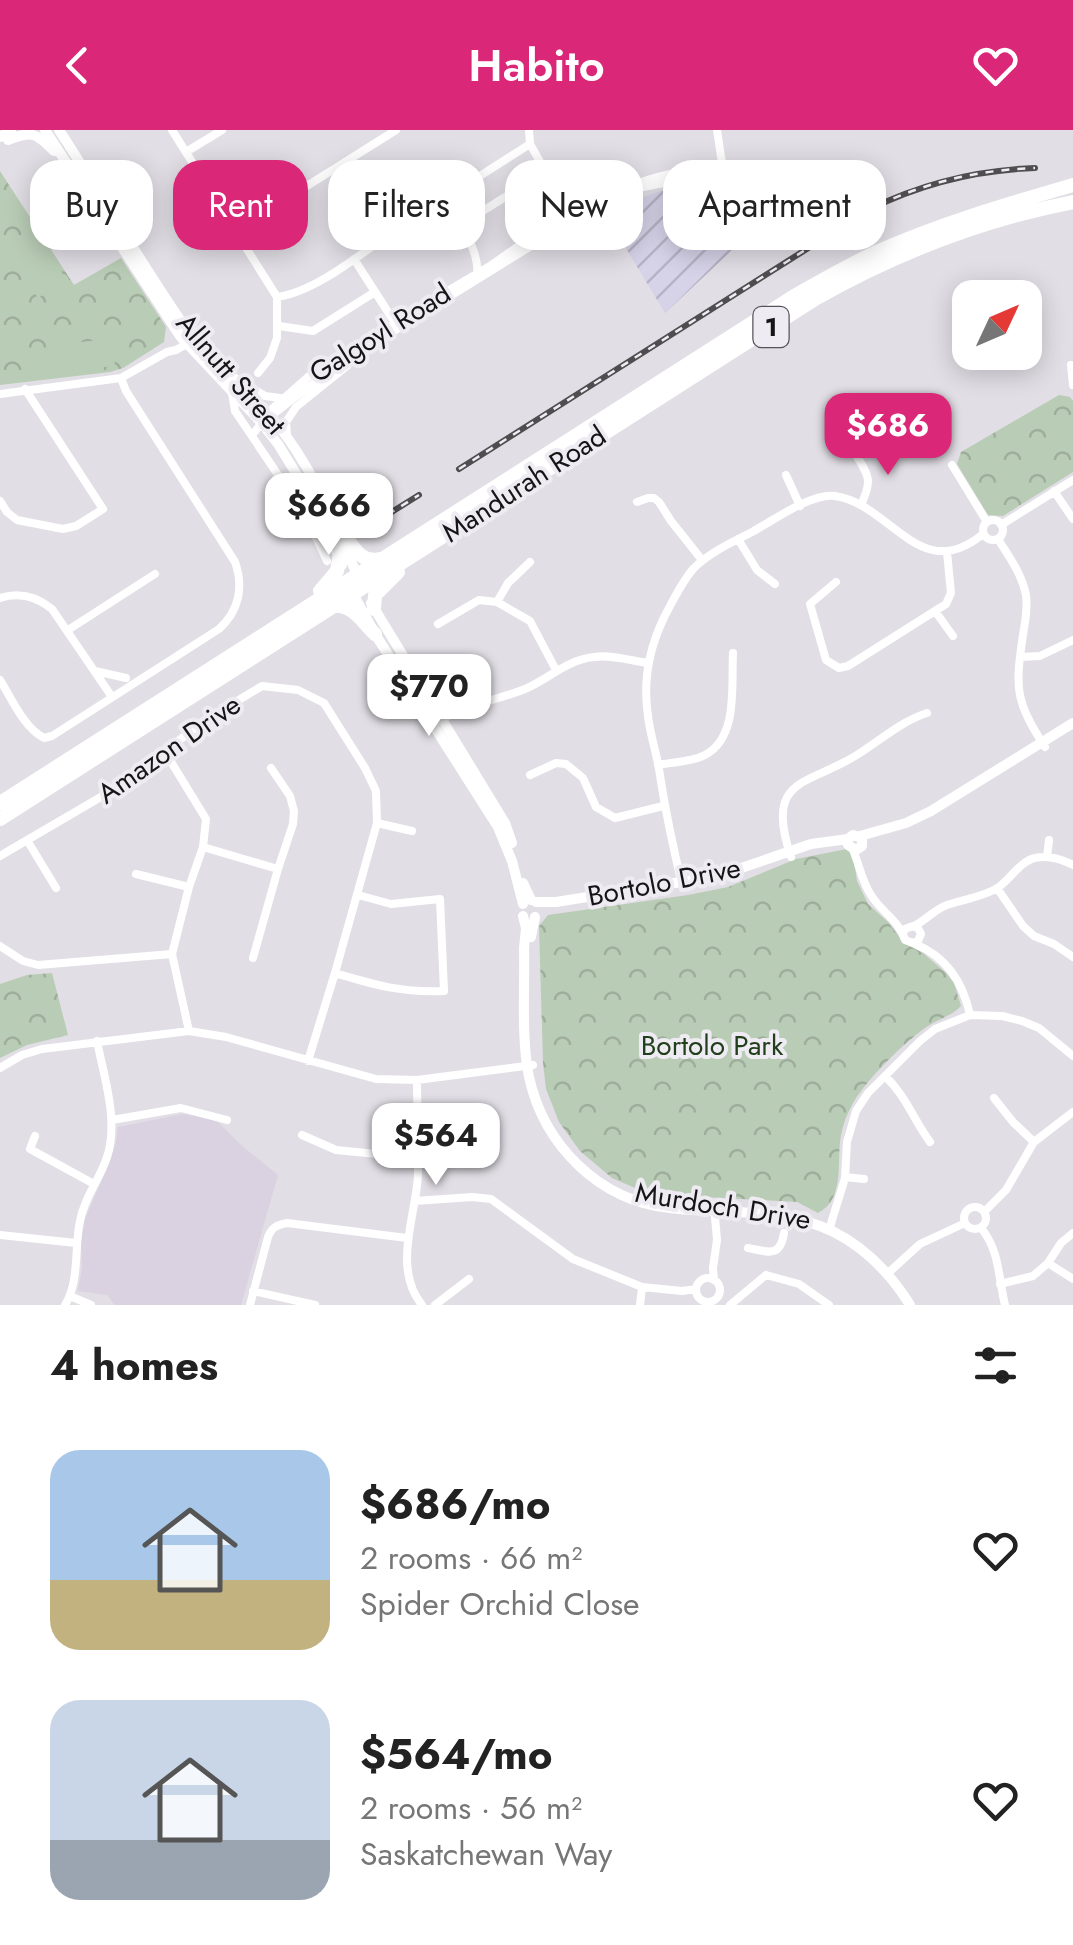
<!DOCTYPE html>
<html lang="en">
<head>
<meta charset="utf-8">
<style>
	:root { --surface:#fff; --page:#f6f6f6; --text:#222; --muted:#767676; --accent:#db2777 }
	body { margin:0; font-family:Jost,sans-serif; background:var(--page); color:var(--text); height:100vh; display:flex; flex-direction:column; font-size:38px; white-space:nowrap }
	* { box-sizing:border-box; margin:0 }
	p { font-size:32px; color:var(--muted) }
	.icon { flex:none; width:55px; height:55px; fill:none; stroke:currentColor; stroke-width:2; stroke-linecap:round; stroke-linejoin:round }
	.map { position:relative; height:1175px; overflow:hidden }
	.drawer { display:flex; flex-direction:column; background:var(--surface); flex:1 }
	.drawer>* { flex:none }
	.hud { position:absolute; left:30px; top:30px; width:1015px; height:90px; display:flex; gap:20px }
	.needle { width:65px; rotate:46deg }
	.tools { position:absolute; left:952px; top:150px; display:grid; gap:20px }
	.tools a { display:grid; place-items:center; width:90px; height:90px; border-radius:20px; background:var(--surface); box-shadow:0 5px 25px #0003; font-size:50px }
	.price { position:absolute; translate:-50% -85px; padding:0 22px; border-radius:20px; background:#fff; color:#222; font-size:32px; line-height:65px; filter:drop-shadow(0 2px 5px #0008) }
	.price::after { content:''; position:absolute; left:50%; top:60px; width:30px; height:22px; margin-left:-15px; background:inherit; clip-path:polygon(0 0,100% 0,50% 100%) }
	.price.on { background:var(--accent); color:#fff }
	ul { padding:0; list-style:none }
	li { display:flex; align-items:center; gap:30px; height:250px; padding:0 50px }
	li span { display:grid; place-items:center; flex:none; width:280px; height:200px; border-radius:30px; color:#555 }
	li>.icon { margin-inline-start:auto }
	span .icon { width:120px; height:120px; fill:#fffc; stroke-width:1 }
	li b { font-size:42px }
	h2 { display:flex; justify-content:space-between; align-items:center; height:120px; padding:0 50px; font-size:42px }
	.chip { padding:0 35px; border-radius:30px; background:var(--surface); box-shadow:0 5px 25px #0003; font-size:35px; line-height:90px }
	.chip.on { background:var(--accent); color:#fff }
	header { display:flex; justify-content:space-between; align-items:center; height:130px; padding:0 50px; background:var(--accent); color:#fff; font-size:45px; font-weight:600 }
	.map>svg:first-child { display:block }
	.built { fill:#dad2e0 }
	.industrial { fill:url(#industrial-furrows) }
	.park { fill:url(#park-crowns) }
	.pitch { fill:#b9ccb5 }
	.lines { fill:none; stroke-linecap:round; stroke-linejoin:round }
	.street { stroke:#fff; stroke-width:8 }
	.secondary { stroke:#fff; stroke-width:10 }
	.highway { stroke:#fff; stroke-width:14 }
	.rail-casing { stroke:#4f4d50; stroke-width:6 }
	.rail { stroke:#efebf2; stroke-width:2.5; stroke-dasharray:8; stroke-linecap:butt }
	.labels { text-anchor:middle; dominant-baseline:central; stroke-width:8; stroke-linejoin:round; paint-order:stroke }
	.shield { fill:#efebf2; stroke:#565458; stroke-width:2.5 }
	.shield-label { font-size:25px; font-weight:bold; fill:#151416 }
	.street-label { font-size:28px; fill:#151416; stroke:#efebf2 }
	.park-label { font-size:28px; fill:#213f1b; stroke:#efebf2 }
</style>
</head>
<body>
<header><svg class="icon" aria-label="back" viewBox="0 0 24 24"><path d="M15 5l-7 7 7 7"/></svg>Habito<svg class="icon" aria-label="heart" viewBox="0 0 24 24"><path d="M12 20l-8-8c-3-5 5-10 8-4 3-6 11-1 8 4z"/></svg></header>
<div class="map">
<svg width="1073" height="1175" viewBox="0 0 1073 1175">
	<defs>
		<pattern id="industrial-furrows" width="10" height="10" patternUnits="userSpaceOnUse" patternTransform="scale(2.5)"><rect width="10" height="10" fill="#d6d2e8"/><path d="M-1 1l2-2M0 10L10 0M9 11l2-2" fill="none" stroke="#b7b3c6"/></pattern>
		<pattern id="park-crowns" width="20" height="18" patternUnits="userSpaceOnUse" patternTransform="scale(2.5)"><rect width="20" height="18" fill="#b9ccb5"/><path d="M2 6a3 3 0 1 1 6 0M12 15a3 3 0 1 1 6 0" fill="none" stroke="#9eae9b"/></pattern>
	</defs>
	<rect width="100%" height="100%" fill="#e1dee5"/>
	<!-- built -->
	<path class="built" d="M183 984 216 990 241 1015 278 1045 241 1175H115L107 1165 78 1161 82 1138 81 1111 85 1089 111 1029 116 1012 118 997Z"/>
	<!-- industrial -->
	<path class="industrial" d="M752 52 773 82 665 183 612 95 638 69 680 54Z"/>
	<!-- park -->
	<path class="park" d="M0 41 74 155 121 128 166 197 164 212 123 238 110 242 0 255Z
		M1059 265 1070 267 1073 271V342L1003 386 988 385 957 334 961 322Z
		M852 718 857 751 868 774 888 792 904 813 923 823 946 843 954 853 961 876C952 886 938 889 928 896 905 911 864 952 852 975 847 984 843 994 841 1005 836 1030 846 1069 818 1083L797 1072 649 1064 612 1048 580 1021 559 992 546 959 543 933 539 796 548 785 688 765 728 757 796 729Z
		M52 843 68 905 27 915 0 928V854L27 845Z"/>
	<!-- pitch -->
	<path class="pitch" d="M36 102 67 150 38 168 7 120Z
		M112 209 115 236 52 242 50 215Z"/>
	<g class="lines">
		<!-- street -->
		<path class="street" d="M172 0 277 167V208L270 228 258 243
			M529 0 530 14 555 58 564 81
			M717 0 723 40
			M186 22 222 0
			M564 82a10 10 0 1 1 20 0a10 10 0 1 1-20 0Z
			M581 75C626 58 673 35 723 40
			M585 84 598 76 643 57 719 42
			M462 94 545 42
			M237 100 396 0
			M354 129 395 193
			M477 143C480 122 456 88 453 63L530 14
			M277 167C314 162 357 127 388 105
			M429 172 490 136 564 84
			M279 196 313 201 375 162
			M1071 235 1073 255
			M235 248 265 266 280 268
			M232 263 235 281 307 388 327 431
			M0 264 121 248 167 222 176 220 190 212
			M265 285 308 247 400 190
			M252 305 262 293 295 267 339 235 570 92
			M287 305 286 292 296 277 347 236
			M856 325C870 347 872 351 861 375
			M952 335 987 392
			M786 345 800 376
			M1054 361 1073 389
			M0 371 7 382 17 390 63 399 76 396 103 379 25 259
			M637 372 648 368H654L659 372 671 391 702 430
			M983 400a10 10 0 1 1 20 0a10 10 0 1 1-20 0Z
			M1001 395 1073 350
			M738 409 757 440 775 454
			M998 409C1009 427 1022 444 1026 465 1028 479 1025 492 1023 505 1015 558 1015 571 1045 617
			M836 452 810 474 826 530 839 538 848 536 946 474 951 463 947 422
			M0 468C19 462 36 466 52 479L112 567
			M497 472 508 453 530 432
			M935 481 953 506
			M438 494 479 470 497 472 530 491 556 540
			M68 500 155 444
			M1020 527 1040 526 1073 510
			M95 541 126 548
			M0 550C12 569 24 598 44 608L52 606 219 499C239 481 244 457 235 432L126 261 121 248
			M438 592C466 574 495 571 525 559 549 549 566 530 594 527 611 524 632 531 648 533
			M165 622 206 689 203 717 189 757 172 824 189 901
			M658 635C673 632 692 632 705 625 739 607 731 555 733 523
			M530 645 556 633 566 634 583 648 596 677 615 688 663 676
			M377 693 412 701
			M27 710 56 758
			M203 717 278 739
			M853 720C859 734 862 752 871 765 881 782 899 790 905 810L913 813 918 811 921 804 918 798 913 796 905 799 903 803
			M0 726 111 661 209 588 262 556 298 560 324 573 365 638 376 661 377 693 335 843 308 931
			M791 727C763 645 810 656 860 623 882 609 902 591 927 583
			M1047 727 1049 710
			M136 744 189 757
			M683 758C673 718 665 679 659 639 656 621 650 604 648 586 642 547 651 510 670 476 677 463 684 449 694 438 710 422 733 412 752 402 774 390 811 363 835 366 891 374 920 456 983 404
			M997 758 1023 796 1034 806 1054 814 1073 827
			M914 796C926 790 935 779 947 775 964 769 984 767 999 757 1011 748 1021 731 1035 728 1049 725 1061 729 1073 735
			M915 814C947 827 963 852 970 885
			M0 816 23 831 38 835 172 824
			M253 828 278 739 293 694 294 681 290 666 271 638
			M335 843C376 855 401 863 444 861L440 769 391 774 358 765
			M0 938 22 925 42 919 189 901 226 907 376 949 417 950 533 935
			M885 946C906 966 913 989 930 1012
			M417 950C417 981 419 1013 418 1045 416 1086 392 1138 422 1175
			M994 968 1013 992 1034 1012
			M112 990 181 978 227 990
			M302 1005 336 1020 418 1028
			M35 1006 30 1019 94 1054
			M845 1047 864 1049
			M415 1071 472 1067 491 1069 573 1129 642 1157 682 1161 696 1159
			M714 1076 717 1110 713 1138 714 1150
			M964 1088a11 11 0 1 1 22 0a11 11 0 1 1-22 0Z
			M984 1082 1006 1060 1034 1012 1073 982
			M981 1098C1000 1121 998 1147 1005 1175
			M829 1100 845 1048 847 1012 856 981 868 963 920 911 935 899 970 885 1002 886 1022 891 1039 898 1073 926
			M0 1105 76 1113
			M748 1118C769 1122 780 1128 784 1103
			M1048 1133 1073 1149
			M887 1144 920 1114 965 1093
			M766 1145 799 1154 829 1175
			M696 1160a12 12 0 1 1 24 0a12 12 0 1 1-24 0Z
			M1000 1154 1033 1146 1048 1133 1061 1113 1073 1103
			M253 1161 315 1175
			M70 1166 91 1175
			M65 1175C80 1151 74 1118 80 1091 84 1068 100 1049 107 1027 119 991 104 947 97 911
			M250 1175 268 1107C272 1097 277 1095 287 1093L407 1108
			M435 1175 469 1149
			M640 1175 642 1157
			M730 1175 766 1145"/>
		<!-- secondary -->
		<path class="secondary" d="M45 0 180 206 258 289 278 314 316 376 342 435
			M59 0C102 66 142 135 187 200 213 236 250 260 277 294 315 341 335 395 359 449
			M0 7 11 0
			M8 10C32 1 35 2 54 21
			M351 460 375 504 498 697 512 731 523 774
			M371 473 505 693 512 713
			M860 706 906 693 931 681 1073 593
			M523 753 531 770
			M536 772H556L718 746 811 714 848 709 853 705 862 708V716L856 720 848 715V709
			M523 786 526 798 524 818C525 858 521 909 529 947 544 1015 599 1071 670 1078 720 1084 772 1078 820 1096 858 1110 889 1141 910 1175
			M531 807 535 787"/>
		<!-- highway -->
		<path class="highway" d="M338 397C351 410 358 435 380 429
			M320 461 337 441 339 429
			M332 476C353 473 362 492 375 504
			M374 479 375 465 398 442
			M0 673 796 165C823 150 850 134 879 121 942 93 1008 74 1073 55
			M0 689 815 169C896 123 981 90 1073 72"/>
		<defs>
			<path id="rail" d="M459 339 870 79C923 53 976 40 1035 38
				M374 393 419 365"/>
		</defs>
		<!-- rail casing -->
		<use href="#rail" class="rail-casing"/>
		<!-- rail -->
		<use href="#rail" class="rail"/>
	</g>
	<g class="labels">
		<!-- shield labels -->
		<rect class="shield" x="753.5" y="177" width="35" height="40" rx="8"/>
		<g class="shield-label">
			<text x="771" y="197">1</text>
		</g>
		<!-- street labels -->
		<g class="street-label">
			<text transform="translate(380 203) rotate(-32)">Galgoyl Road</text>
			<text transform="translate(231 244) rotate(49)">Allnutt Street</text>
			<text transform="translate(524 354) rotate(-33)">Mandurah Road</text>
			<text transform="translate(169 619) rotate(-35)">Amazon Drive</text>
			<text transform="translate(664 752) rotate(-11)">Bortolo Drive</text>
			<text transform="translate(723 1076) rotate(9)">Murdoch Drive</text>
		</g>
		<!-- park labels -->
		<g class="park-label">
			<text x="712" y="915">Bortolo Park</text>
		</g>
	</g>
</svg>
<div class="tools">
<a><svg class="needle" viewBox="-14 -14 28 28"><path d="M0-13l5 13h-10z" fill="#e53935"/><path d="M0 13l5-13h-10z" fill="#767676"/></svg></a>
</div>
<b class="price on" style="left:888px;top:348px">$686</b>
<b class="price" style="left:329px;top:428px">$666</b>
<b class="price" style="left:429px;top:609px">$770</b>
<b class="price" style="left:436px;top:1058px">$564</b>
<div class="hud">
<a class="chip">Buy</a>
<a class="chip on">Rent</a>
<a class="chip">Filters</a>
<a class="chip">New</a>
<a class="chip">Apartment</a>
</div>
</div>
<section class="drawer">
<h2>4 homes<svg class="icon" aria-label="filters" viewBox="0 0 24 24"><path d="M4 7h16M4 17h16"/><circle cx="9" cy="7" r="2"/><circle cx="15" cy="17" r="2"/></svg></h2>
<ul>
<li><span style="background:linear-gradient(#a9c7e8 65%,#c2b280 0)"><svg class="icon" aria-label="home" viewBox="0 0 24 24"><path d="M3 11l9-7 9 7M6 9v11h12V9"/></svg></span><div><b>$686/mo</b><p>2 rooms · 66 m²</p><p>Spider Orchid Close</p></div><svg class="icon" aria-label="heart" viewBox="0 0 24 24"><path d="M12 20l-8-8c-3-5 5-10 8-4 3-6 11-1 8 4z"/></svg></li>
<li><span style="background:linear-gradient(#c9d6e8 70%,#9aa5b1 0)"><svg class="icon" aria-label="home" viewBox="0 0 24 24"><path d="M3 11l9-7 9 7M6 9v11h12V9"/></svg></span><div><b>$564/mo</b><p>2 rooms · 56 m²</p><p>Saskatchewan Way</p></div><svg class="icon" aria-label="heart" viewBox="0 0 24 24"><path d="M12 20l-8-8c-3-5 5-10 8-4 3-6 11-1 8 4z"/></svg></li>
</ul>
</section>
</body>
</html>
